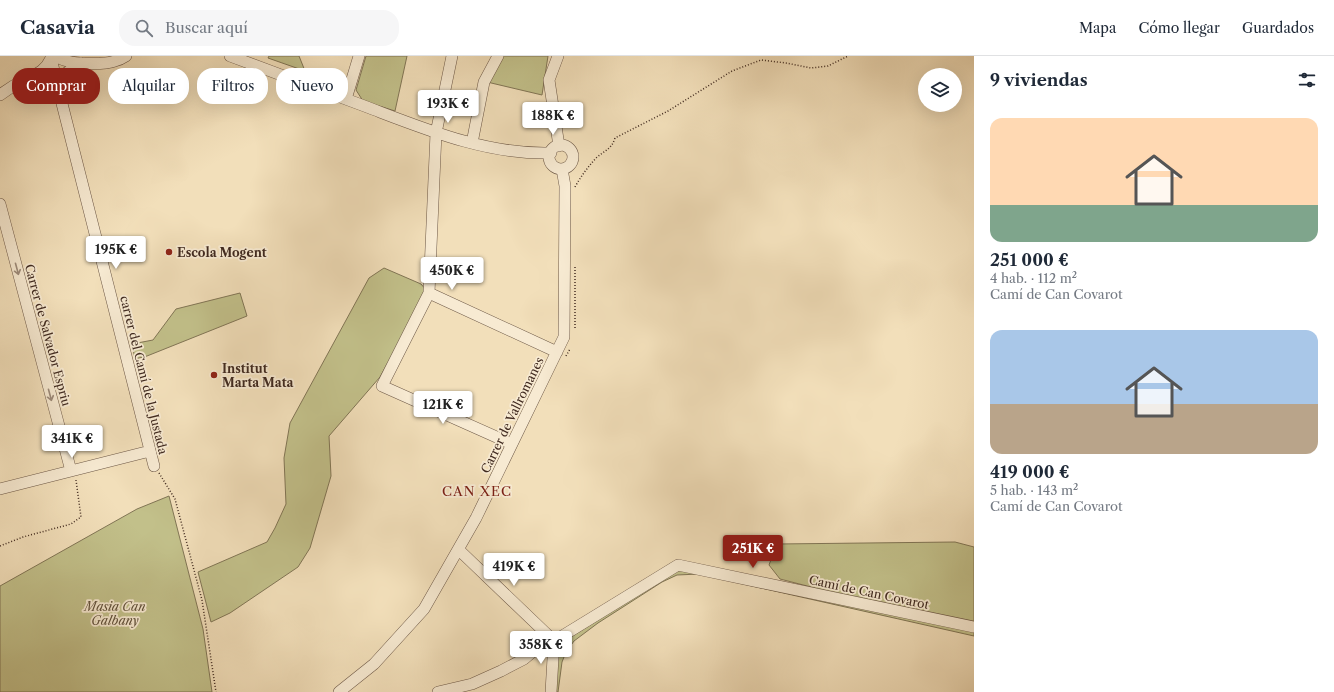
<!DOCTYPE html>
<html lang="es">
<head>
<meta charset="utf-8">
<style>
	:root { --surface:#fff; --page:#f6f6f7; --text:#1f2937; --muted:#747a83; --line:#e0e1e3; --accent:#8f2418 }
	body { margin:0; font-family:"Libre Caslon Text",serif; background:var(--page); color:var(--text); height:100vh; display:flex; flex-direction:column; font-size:15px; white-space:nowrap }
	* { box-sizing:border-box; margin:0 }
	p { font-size:13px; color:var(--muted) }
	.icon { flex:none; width:22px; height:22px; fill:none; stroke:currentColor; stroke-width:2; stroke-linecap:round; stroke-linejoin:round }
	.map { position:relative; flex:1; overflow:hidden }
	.sheet { display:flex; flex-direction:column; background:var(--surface); width:360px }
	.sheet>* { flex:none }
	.guide { position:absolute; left:12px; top:12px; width:380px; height:36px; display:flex; gap:8px }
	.tools { position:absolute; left:918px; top:12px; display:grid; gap:8px }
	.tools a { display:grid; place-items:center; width:44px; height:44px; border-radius:50%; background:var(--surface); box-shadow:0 4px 16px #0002; font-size:20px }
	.price { position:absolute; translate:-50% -34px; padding:0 9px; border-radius:4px; background:#fff; color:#222; font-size:13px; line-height:26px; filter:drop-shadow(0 1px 2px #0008) }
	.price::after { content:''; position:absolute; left:50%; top:24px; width:12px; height:9px; margin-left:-6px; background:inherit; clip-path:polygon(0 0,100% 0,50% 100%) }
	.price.current { background:var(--accent); color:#fff }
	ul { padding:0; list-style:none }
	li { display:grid; align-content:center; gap:8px; height:212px; padding:0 16px }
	li span { display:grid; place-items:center; height:124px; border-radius:12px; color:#555 }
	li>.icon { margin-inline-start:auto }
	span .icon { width:72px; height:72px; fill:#fffc; stroke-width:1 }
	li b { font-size:17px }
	h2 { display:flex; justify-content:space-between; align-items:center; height:48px; padding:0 16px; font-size:17px }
	.chip { padding:0 14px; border-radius:16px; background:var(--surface); box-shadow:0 4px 16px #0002; font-size:14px; line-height:36px }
	.chip.current { background:var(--accent); color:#fff }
	header { display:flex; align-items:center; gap:24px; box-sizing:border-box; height:56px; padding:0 20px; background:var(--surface); border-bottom:1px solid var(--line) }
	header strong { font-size:19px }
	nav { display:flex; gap:22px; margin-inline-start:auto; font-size:14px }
	.search { width:280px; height:36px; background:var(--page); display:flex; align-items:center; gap:10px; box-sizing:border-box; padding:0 14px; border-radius:16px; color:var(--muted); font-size:15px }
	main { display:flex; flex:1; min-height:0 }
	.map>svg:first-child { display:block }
	.green { fill:#c2c08a; stroke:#817555 }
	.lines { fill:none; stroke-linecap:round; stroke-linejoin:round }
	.minor-casing { stroke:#6c5746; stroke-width:12 }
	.path { stroke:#402a20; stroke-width:1.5; stroke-dasharray:1 2; stroke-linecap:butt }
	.minor { stroke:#f7ead2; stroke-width:11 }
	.oneway { stroke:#9c8a79 }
	.poi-dot { fill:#8f2418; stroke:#f7ead2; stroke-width:1.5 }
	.labels { text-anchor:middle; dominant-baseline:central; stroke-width:3.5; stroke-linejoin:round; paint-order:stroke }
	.poi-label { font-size:12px; font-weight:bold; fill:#402a20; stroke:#f7ead2; text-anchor:start }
	.street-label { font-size:12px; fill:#402a20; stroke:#f7ead2 }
	.park-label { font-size:12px; font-style:italic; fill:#60503a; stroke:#f7ead2 }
	.neighbourhood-label { font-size:13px; letter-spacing:1px; fill:#7a1f14; stroke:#f7ead2 }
</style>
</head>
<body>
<header>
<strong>Casavia</strong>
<div class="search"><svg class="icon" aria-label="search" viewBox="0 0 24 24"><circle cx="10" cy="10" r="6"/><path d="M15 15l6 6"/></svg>Buscar aquí</div>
<nav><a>Mapa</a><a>Cómo llegar</a><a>Guardados</a></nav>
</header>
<main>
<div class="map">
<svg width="974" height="636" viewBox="0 0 974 636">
	<rect width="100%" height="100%" fill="#f2dfba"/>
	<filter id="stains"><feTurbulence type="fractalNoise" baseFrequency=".005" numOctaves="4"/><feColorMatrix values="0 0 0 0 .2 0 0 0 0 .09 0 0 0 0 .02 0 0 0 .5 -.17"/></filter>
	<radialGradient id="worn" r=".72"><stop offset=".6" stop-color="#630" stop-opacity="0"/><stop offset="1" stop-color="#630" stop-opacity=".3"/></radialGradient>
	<!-- green -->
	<path class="green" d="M269 0H299L305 15 268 2Z
		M366 0H407L395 55 363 45 356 34Z
		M499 0H548L542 39 487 26Z
		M384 212 421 228 427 235 380 321 329 380 331 420 310 492 298 511 230 557 211 566 198 516 267 486 275 472 286 448 284 402 290 367 369 222Z
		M240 237 247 260 147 300 135 303 132 288 153 284 176 253Z
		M169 440 203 573 212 636H0V530L137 453Z
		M955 486 974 491V573L780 523 769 509 777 488Z
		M691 514 974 575V580L699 518 677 519 662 526 598 567 574 585 566 596 562 606 558 636H553L558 593 563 586 676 515Z"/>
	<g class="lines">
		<defs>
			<path id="minor" d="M57 0C66 9 103 9 115 5 119 4 123 2 126 0
				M230 0C276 17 321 34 367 51 425 73 487 99 551 97
				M452 0 436 77 429 237 382 330 512 388
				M558 0 549 24 559 90
				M51 1 56 24 154 410
				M56 24 81 7
				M0 39C8 33 16 28 24 24 37 18 46 15 52 0
				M346 43 359 0
				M472 87 484 26 498 0
				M549 101a12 12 0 1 1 24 0a12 12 0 1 1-24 0Z
				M0 148 71 415
				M429 237 557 296
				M0 433 150 395
				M459 494 554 585
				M554 585 678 509 974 571
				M339 636 374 608 424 553 476 462 564 281 565 130 562 113
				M438 636 472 628 501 615 524 603 550 581
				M551 636 554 585"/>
		</defs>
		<!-- minor casing -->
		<use href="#minor" class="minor-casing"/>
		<!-- path -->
		<path class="path" d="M575 131C581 120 588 111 596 102 604 95 612 93 615 82L668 55 732 15 761 4 786 7 811 12 828 10 848 0
			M575 272V210
			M566 300 570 293
			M159 417 175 443 202 544 216 636
			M0 490 23 481 71 468 81 461 76 424"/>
		<!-- minor -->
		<use href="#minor" class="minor"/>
	</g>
	<!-- one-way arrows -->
	<defs><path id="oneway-shaft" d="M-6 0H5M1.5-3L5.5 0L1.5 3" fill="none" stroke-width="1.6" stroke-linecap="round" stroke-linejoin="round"/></defs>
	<g class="oneway">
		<use href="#oneway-shaft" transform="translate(17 213) rotate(75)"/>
		<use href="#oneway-shaft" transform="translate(50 339) rotate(75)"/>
	</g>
	<!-- markers -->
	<g class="poi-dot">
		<circle cx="169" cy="196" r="4"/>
		<circle cx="214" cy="319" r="4"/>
	</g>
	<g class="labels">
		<!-- poi labels -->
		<g class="poi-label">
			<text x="177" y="196">Escola Mogent</text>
			<text x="222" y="312">Institut<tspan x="222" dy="14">Marta Mata</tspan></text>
		</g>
		<!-- street labels -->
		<g class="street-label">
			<text transform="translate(48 279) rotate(75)">Carrer de Salvador Espriu</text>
			<text transform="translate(144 319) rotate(76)">carrer del Camí de la Justada</text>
			<text transform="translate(512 359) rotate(-64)">Carrer de Vallromanes</text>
			<text transform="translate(869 536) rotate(12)">Camí de Can Covarot</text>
		</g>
		<!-- park labels -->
		<g class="park-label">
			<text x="115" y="550">Masia Can<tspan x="115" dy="14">Galbany</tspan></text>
		</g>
		<!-- neighbourhood labels -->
		<g class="neighbourhood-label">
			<text x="477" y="435">CAN XEC</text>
		</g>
	</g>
	<rect width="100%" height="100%" filter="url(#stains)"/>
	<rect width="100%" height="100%" fill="url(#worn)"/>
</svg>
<div class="tools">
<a><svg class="icon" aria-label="layers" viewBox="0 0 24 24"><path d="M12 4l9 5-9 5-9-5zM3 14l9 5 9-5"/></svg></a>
</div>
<b class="price" style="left:448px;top:68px">193K €</b>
<b class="price" style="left:553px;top:80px">188K €</b>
<b class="price" style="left:116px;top:214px">195K €</b>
<b class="price" style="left:452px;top:235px">450K €</b>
<b class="price" style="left:443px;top:369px">121K €</b>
<b class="price" style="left:72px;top:403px">341K €</b>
<b class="price current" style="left:753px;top:513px">251K €</b>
<b class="price" style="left:514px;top:531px">419K €</b>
<b class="price" style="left:541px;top:609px">358K €</b>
<div class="guide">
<a class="chip current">Comprar</a>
<a class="chip">Alquilar</a>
<a class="chip">Filtros</a>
<a class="chip">Nuevo</a>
</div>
</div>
<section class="sheet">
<h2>9 viviendas<svg class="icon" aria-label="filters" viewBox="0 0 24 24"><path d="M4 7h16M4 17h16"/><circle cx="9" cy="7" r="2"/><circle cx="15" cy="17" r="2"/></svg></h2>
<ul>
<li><span style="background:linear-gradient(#ffd9b3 70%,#7fa58c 0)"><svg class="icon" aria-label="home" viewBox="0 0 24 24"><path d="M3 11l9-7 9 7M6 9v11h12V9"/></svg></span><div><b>251 000 €</b><p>4 hab. · 112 m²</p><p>Camí de Can Covarot</p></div></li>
<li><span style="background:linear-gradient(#a9c7e8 60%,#b9a48a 0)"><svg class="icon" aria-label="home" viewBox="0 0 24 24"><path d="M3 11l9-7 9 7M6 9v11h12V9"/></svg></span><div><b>419 000 €</b><p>5 hab. · 143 m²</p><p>Camí de Can Covarot</p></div></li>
</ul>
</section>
</main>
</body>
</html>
